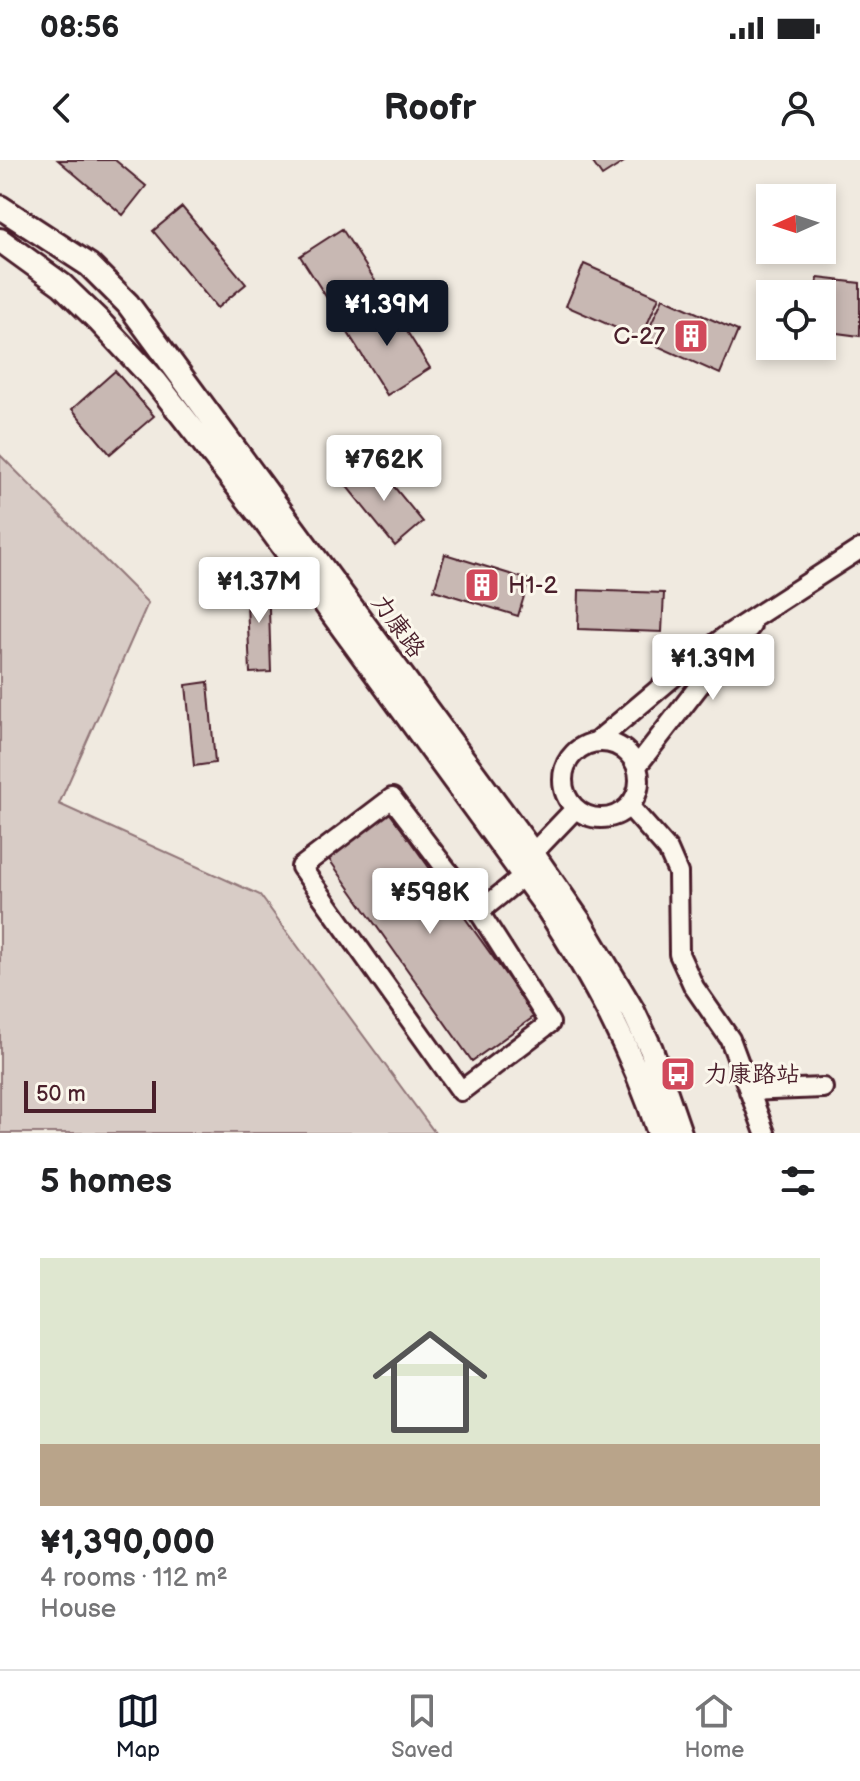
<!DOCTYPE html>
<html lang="en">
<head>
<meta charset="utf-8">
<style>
	:root { --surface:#fff; --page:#f6f6f6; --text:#202124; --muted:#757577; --line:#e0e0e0; --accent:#111827 }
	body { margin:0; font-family:"Balsamiq Sans","LXGW WenKai TC",sans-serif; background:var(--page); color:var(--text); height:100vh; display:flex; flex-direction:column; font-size:30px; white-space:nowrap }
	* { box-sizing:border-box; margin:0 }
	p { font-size:26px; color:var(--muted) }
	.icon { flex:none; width:44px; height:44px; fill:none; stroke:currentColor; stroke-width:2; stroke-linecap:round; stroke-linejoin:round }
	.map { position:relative; height:973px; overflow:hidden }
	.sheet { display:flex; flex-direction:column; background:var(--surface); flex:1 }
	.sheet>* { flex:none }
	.needle { width:52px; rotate:267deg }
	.controls { position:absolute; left:756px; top:24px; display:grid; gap:16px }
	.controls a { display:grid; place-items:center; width:80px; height:80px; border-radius:0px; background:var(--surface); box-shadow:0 4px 12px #0003; font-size:40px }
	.scale { position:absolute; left:24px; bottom:20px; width:132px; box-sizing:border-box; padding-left:8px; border:4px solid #4a1f2b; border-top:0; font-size:22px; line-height:28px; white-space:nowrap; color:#4a1f2b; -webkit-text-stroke:6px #fbf7ec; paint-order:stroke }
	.price { position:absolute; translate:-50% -68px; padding:0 18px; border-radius:8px; background:#fff; color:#222; font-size:26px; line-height:52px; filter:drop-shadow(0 2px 4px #0008) }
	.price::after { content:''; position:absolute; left:50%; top:48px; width:24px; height:18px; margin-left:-12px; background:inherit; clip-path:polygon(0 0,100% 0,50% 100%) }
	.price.selected { background:var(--accent); color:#fff }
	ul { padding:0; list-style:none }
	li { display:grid; align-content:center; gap:16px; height:424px; padding:0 40px }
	li span { display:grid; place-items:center; height:248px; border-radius:0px; color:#555 }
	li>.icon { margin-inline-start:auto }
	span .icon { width:144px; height:144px; fill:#fffc; stroke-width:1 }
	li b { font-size:34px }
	h2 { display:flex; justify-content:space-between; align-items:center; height:96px; padding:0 40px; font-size:34px }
	.status { display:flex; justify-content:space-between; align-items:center; height:56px; padding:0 40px; background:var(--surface); direction:ltr }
	.status svg { height:22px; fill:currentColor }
	header { display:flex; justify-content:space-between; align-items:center; height:104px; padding:0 40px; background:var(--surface); font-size:36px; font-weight:800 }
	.tab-bar { display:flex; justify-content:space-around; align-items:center; height:112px; border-top:2px solid var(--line); background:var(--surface); font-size:22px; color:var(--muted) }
	.tab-bar a { display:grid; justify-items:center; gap:4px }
	.tab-bar .selected { color:var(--accent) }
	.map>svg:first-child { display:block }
	.green { fill:#d8ccc6; stroke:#917678; stroke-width:2 }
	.building { fill:#c8b8b3; stroke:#4a1f2b; stroke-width:2 }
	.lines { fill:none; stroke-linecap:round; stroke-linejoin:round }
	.minor-casing { stroke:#4a1f2b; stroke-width:24 }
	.tertiary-casing { stroke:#4a1f2b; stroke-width:28 }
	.minor { stroke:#fbf7ec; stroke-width:18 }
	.tertiary { stroke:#fbf7ec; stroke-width:22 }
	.labels { text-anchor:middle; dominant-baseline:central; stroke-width:6; stroke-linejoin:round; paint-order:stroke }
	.poi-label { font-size:24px; fill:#4a1f2b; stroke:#fbf7ec; text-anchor:start }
	.street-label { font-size:24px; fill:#4a1f2b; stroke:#fbf7ec }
</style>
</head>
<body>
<div class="status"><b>08:56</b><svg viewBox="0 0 49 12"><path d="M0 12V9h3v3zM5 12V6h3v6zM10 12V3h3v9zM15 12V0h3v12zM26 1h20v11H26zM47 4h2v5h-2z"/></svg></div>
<header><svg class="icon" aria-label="back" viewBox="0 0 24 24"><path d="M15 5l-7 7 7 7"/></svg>Roofr<svg class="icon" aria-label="person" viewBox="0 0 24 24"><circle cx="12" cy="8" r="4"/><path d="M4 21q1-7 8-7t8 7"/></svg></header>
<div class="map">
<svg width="860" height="973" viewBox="0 0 860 973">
	<rect width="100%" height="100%" fill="#f0eae0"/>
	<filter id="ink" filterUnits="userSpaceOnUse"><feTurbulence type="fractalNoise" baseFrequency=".0125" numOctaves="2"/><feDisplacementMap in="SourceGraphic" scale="16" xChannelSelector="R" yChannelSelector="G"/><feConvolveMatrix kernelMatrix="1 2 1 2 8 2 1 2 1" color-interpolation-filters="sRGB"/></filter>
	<g filter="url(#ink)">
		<!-- green -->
		<path class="green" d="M0 295 148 443 59 644 260 735 435 973H0Z"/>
		<!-- building -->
		<path class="building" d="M58 0H115L146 26 123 55Z
			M591 0H627L602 16Z
			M182 47 246 124 217 148 153 71Z
			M342 69 385 136 343 163 300 96Z
			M584 104 659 137 641 179 566 146Z
			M818 118 860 123V176L822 171V134H816Z
			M663 138 738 171 720 214 644 180Z
			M387 140 430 208 387 235 345 168Z
			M115 211 154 256 110 294 72 249Z
			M372 300 423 362 395 386 344 323Z
			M445 394 529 420 518 456 434 430Z
			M268 418 271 512 250 513 246 419Z
			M579 430 664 433 662 472 578 469Z
			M208 522 215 603 194 606 186 525Z
			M388 650 535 856 472 901 326 695Z"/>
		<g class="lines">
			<defs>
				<path id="minor" d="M563 620a38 38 0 1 1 76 0a38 38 0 1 1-76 0Z
					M596 582 685 507 727 475 860 389
					M637 606 706 517 751 466
					M392 638 479 752 550 863 461 931 301 707Z
					M629 646 668 690 678 713 679 794 694 827 730 879 765 973
					M533 693 575 649
					M479 752 523 716
					M749 931 823 928"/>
				<path id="tertiary" d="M0 47 89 105 128 144 526 684 580 762 633 851 651 889 680 973
					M0 80 62 125 98 160 156 222 266 363 546 746C593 818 633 891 659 973"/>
			</defs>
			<!-- minor casing -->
			<use href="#minor" class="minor-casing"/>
			<!-- tertiary casing -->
			<use href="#tertiary" class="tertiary-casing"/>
			<!-- minor -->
			<use href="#minor" class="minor"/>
			<!-- tertiary -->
			<use href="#tertiary" class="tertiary"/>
		</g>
	</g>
	<!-- icons -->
	<defs>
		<symbol id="building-square" viewBox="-11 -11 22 22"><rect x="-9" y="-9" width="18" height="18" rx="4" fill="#d1495b" stroke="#fbf7ec"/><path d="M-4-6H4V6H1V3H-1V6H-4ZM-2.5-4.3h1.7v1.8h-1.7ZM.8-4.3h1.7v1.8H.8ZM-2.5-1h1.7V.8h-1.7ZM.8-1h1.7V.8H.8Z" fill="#fff"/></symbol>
		<symbol id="bus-square" viewBox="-11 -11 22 22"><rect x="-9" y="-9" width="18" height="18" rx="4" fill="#d1495b" stroke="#fbf7ec"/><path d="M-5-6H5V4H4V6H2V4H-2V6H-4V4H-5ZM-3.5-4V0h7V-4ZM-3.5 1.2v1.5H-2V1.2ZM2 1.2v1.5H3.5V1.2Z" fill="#fff"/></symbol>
	</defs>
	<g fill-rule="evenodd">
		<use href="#building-square" x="671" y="156" width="40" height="40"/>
		<use href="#building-square" x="462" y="405" width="40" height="40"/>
		<use href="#bus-square" x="658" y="894" width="40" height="40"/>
	</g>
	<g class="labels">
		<!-- poi labels -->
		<g class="poi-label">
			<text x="665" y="176" text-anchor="end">C-27</text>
			<text x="508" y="425">H1-2</text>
			<text x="704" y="914">力康路站</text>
		</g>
		<!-- street labels -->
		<g class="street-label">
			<text transform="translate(398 466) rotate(54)">力康路</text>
		</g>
	</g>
</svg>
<div class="controls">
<a><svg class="needle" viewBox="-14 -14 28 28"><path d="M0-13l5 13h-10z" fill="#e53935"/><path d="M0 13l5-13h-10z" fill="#757577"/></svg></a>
<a><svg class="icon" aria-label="locate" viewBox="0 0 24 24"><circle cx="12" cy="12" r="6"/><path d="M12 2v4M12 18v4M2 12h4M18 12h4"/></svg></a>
</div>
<div class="scale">50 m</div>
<b class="price selected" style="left:387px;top:188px">¥1.39M</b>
<b class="price" style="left:384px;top:343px">¥762K</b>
<b class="price" style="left:259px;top:465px">¥1.37M</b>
<b class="price" style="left:713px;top:542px">¥1.39M</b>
<b class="price" style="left:430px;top:776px">¥598K</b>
</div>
<section class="sheet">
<h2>5 homes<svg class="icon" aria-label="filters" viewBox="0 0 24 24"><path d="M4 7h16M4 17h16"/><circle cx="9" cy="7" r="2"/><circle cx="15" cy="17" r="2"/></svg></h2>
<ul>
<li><span style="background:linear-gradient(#dfe7d0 75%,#b9a48a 0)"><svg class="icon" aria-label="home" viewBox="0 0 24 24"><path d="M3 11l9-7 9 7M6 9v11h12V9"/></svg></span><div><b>¥1,390,000</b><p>4 rooms · 112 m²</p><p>House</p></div></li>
</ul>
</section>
<nav class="tab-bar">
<a class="selected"><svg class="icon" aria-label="map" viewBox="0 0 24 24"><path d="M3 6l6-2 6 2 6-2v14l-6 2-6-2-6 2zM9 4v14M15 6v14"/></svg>Map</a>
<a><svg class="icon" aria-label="saved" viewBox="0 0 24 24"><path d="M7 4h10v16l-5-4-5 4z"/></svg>Saved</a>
<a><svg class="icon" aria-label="home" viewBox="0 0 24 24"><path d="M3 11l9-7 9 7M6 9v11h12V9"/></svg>Home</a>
</nav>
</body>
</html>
